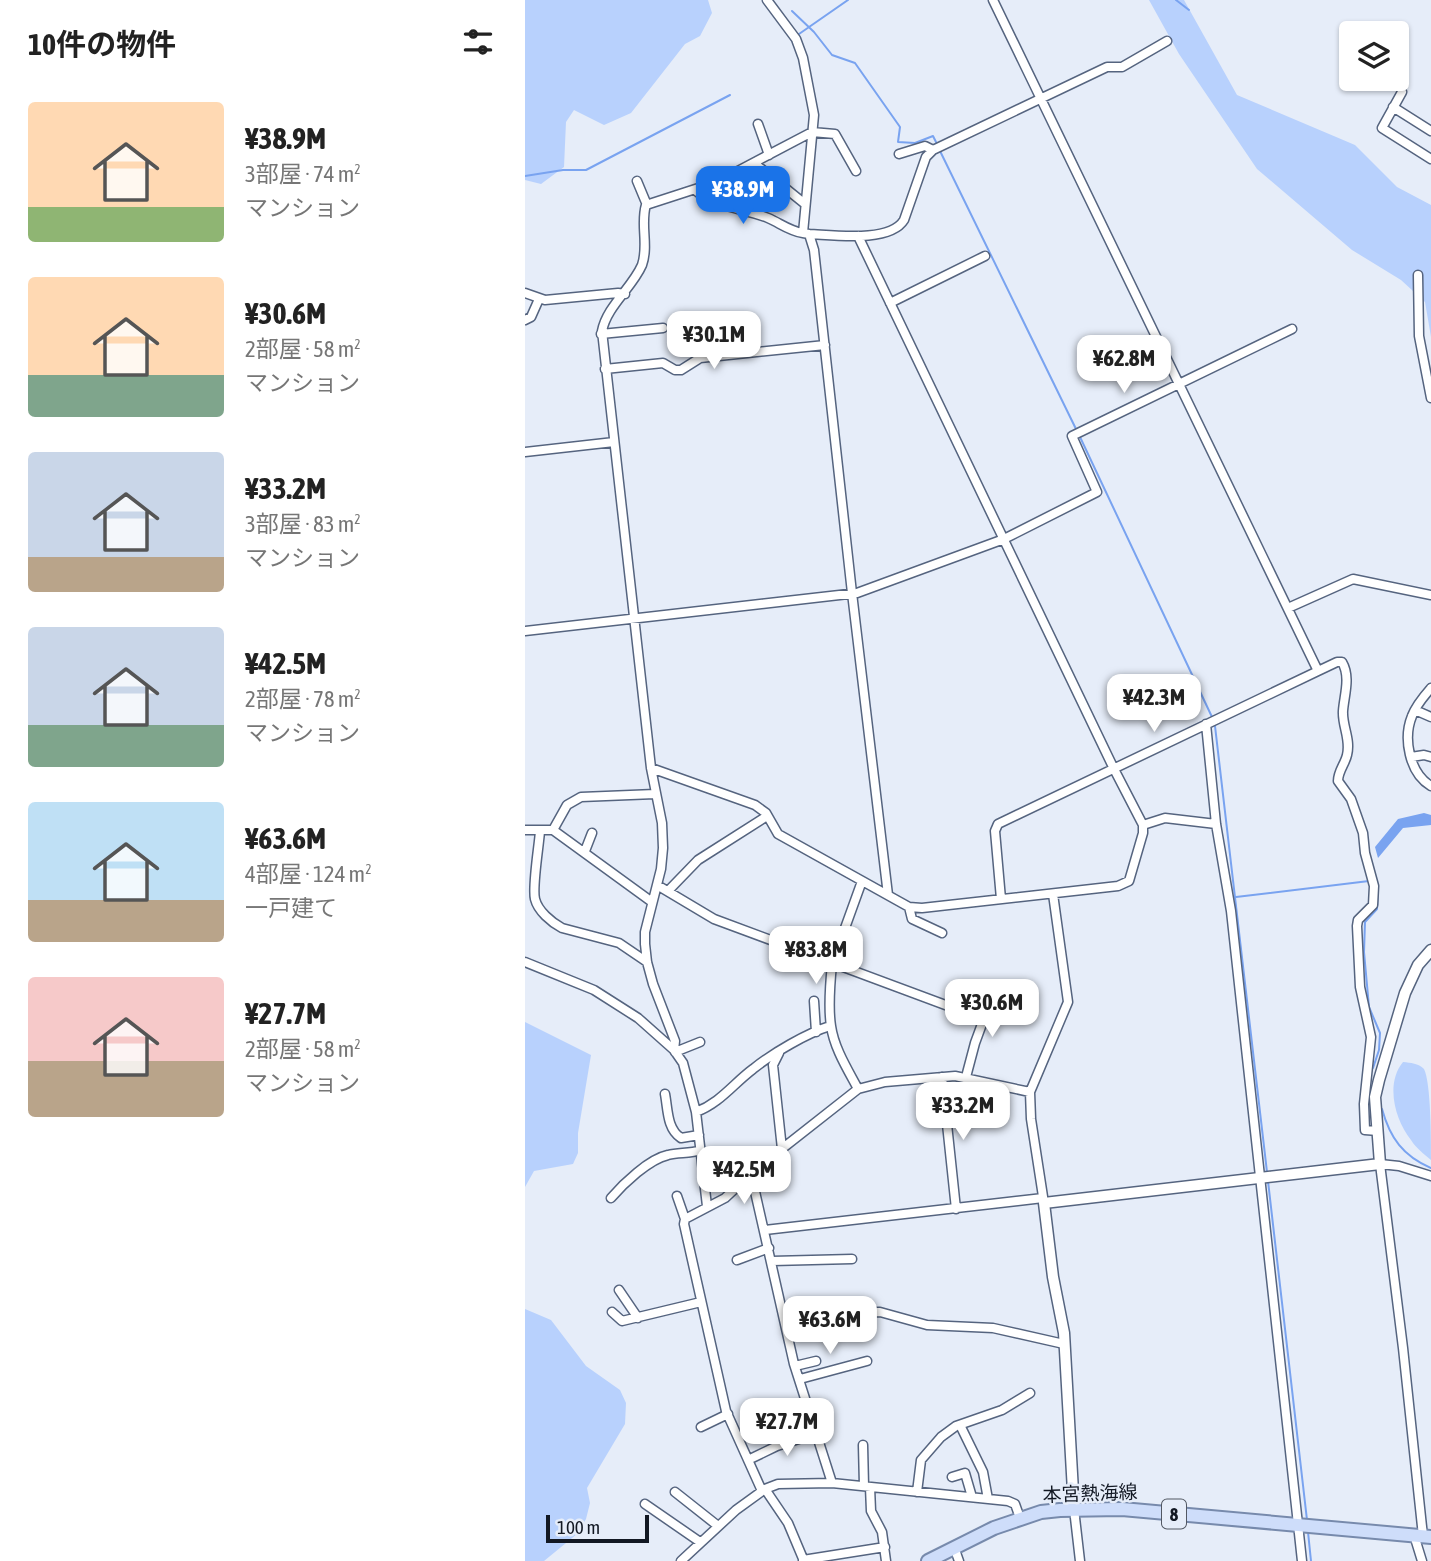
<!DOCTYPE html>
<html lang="ja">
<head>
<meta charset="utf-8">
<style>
	:root { --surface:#fff; --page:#f2f2f2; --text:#222; --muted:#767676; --accent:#1a73e8 }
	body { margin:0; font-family:"Asap Condensed","Noto Sans JP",sans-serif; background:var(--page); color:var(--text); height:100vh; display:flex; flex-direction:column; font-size:26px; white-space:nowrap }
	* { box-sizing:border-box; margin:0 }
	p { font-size:23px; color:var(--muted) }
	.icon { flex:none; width:38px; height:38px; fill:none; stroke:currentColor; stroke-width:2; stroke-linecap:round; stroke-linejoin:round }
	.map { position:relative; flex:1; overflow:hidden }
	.panel { display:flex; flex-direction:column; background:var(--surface); width:525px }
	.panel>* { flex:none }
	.fabs { position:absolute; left:814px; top:21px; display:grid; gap:14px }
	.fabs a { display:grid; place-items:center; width:70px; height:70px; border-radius:7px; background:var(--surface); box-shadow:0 2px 5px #0004; font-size:35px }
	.scale { position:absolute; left:21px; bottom:18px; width:103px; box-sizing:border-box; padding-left:7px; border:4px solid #121823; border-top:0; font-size:19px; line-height:24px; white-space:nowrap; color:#121823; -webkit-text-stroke:5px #e6edf9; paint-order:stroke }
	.price { position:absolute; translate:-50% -60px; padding:0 16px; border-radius:14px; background:#fff; color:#222; font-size:23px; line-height:46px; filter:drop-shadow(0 2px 4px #0008) }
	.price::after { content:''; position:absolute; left:50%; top:42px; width:21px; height:16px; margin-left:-10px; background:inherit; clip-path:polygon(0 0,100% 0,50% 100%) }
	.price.current { background:var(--accent); color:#fff }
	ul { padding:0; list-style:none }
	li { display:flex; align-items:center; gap:21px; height:175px; padding:0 28px }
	li span { display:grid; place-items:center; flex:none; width:196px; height:140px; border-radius:7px; color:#555 }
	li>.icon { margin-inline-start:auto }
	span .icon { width:84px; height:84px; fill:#fffc; stroke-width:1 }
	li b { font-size:30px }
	h2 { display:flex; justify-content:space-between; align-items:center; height:84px; padding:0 28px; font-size:30px }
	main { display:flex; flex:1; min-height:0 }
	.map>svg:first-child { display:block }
	.green { fill:#b8d1fd }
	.water { fill:#79a3f0 }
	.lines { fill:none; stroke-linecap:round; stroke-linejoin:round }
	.stream { stroke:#79a3f0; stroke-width:2 }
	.minor-casing { stroke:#55647f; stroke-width:11 }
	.tertiary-casing { stroke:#55647f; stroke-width:13 }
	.primary-casing { stroke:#778aac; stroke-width:16 }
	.minor { stroke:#fff; stroke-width:8 }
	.tertiary { stroke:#fff; stroke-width:10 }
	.primary { stroke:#ceddfa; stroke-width:12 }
	.labels { text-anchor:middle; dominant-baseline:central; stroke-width:5; stroke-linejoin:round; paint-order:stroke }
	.shield { fill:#e6edf9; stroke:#525863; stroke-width:2 }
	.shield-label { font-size:18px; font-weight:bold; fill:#121823 }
	.street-label { font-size:19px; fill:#121823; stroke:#e6edf9 }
</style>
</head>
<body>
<main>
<section class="panel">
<h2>10件の物件<svg class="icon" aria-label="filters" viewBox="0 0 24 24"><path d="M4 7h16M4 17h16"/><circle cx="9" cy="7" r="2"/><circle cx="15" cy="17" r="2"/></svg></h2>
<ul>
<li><span style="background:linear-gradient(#ffd9b3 75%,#8fb573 0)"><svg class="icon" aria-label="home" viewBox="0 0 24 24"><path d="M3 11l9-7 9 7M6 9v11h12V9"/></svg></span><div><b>¥38.9M</b><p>3部屋 · 74 m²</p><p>マンション</p></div></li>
<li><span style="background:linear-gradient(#ffd9b3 70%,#7fa58c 0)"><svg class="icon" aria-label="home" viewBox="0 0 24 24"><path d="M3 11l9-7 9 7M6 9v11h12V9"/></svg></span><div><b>¥30.6M</b><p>2部屋 · 58 m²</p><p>マンション</p></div></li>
<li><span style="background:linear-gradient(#c9d6e8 75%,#b9a48a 0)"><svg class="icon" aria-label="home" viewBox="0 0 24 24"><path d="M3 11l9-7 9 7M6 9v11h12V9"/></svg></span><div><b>¥33.2M</b><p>3部屋 · 83 m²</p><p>マンション</p></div></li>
<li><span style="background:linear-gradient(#c9d6e8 70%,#7fa58c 0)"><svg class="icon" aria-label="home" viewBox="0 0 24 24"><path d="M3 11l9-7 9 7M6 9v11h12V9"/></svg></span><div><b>¥42.5M</b><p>2部屋 · 78 m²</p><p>マンション</p></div></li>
<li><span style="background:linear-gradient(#bfe0f5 70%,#b9a48a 0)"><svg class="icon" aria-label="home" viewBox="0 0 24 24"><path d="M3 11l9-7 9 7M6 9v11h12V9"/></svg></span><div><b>¥63.6M</b><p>4部屋 · 124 m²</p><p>一戸建て</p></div></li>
<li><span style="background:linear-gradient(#f6c9c9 60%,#b9a48a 0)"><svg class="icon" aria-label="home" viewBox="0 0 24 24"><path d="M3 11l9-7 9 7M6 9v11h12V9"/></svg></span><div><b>¥27.7M</b><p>2部屋 · 58 m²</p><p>マンション</p></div></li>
</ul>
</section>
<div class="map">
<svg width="906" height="1561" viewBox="0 0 906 1561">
	<rect width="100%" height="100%" fill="#e6edf9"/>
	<!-- green -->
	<path class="green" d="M0 0H183L187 13 175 36 160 44 106 113 79 125 49 110 41 122 39 167 16 184 0 180Z
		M624 0H659L712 95 830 145 872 187 906 205V337L900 302 876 280 827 250 732 169 654 54Z
		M0 1022 66 1055 53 1133V1153L48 1164 9 1171 0 1187Z
		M878 1062C886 1063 893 1063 899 1069 906 1083 906 1139 906 1160 899 1154 891 1148 886 1140 870 1120 860 1084 878 1062Z
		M0 1309 26 1320 61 1366 95 1390 101 1403 100 1424 62 1488 65 1503 61 1519 52 1534 19 1561H0Z"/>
	<!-- water -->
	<path class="water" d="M899 813 906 815V825L878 828 853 858 850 847 873 819Z"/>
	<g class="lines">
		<!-- stream -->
		<path class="stream" d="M651 0 664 10
			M267 11 289 32 307 55 330 63 375 127 373 142 390 143 408 136 413 146
			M274 34 323 0
			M415 151 551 429
			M0 176 38 170H61L205 95
			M555 437 687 717
			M690 726 742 1172
			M711 897 844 881
			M848 1068 854 1050 855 1033 844 1007 839 952 840 922 852 909 853 888
			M857 1109C865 1138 878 1156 906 1168
			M743 1181 782 1520
			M783 1532 786 1561"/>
		<defs>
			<path id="minor" d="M242 0 271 39 278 58 289 115 278 233 284 234 289 250 327 593 363 895
				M468 0 793 671
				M877 92 857 128 906 159
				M868 107 906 131
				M233 124 244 155
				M374 154 400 146 408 150
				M229 163 280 204
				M112 181 122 205
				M170 190C190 208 219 208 243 218 255 223 264 231 278 233
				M284 234C308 235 365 243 379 220L401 157 408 150 582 67H597L642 41
				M893 275 894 336 906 398
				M0 293 20 300 93 293 100 294
				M365 303 460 256
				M0 320 6 317 14 299
				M76 334 138 328
				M80 369 138 363 150 370H156L175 358 300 345
				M0 452 89 442
				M763 608 828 579 906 595
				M0 631 332 593 479 539 572 492 547 436 767 329
				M906 688C899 696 891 705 887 716 878 738 884 773 906 786
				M890 710 906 717
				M681 724 691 824 706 911 777 1561
				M886 757 899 755 906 757
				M126 768 230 805 241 813 253 834 384 907 397 908 593 886 604 881 618 833V825L589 769 333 236
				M618 825 640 818 691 824
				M0 830H28L127 902
				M28 830 42 805 56 797 130 794
				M15 831C14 846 7 887 10 899 13 911 26 922 37 928L94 943 122 962
				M60 851 67 833
				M132 885 189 919 458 1019
				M143 891 173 860 242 816
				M476 899 470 831 473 824 793 671 812 662H817C826 677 819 696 818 711 817 726 826 739 822 755 820 764 813 771 813 781L826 799 838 833 840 853 849 886 848 905 833 920 832 926 835 987 846 1037 839 1104 840 1130 853 1131
				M384 907 387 919 417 933
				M0 962 69 990 113 1018 149 1050
				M289 1001 291 1032
				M150 1052 175 1042
				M254 1053 248 1065 257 1149
				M417 1077 431 1209
				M441 1077 450 1043 468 994
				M333 1089C323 1070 309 1048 306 1026 303 1007 305 984 307 964L337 881
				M140 1094C143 1110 142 1129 156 1138L174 1135
				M171 1112C195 1103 208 1084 228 1069 248 1053 282 1033 305 1026
				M226 1174 269 1364 307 1483
				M152 1196 160 1219
				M86 1198C98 1184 124 1159 143 1155 154 1152 164 1154 176 1150
				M519 1203 506 1119 505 1092 543 1002 528 894
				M182 1206 171 1112 158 1063 149 1050 150 1041 128 984 122 962 120 944V932L136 869 138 848 137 823 126 768 77 331C82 306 107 288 117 265 124 245 115 224 121 205L192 182 287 132 310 134 331 171
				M240 1230 518 1198
				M212 1260 244 1248
				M247 1261 327 1259
				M94 1290 113 1318
				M87 1312 97 1321 176 1302
				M258 1313 355 1312 402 1325 468 1328 539 1344
				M270 1366 291 1361
				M275 1379 342 1361
				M435 1425 458 1472 463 1499
				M176 1427 203 1414
				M338 1445 339 1486
				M223 1460 252 1446 292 1433
				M427 1477 440 1473 447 1497
				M345 1487 346 1511 357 1532 361 1561
				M240 1489 263 1523 279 1561
				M237 1491 201 1411 159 1224 160 1219 200 1198 230 1170 333 1089 360 1082 430 1076 505 1092
				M150 1492 193 1526
				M392 1492 396 1460 416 1437 431 1426 477 1410 505 1393
				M120 1504 175 1542
				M549 1509 555 1561
				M889 1535 897 1561
				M898 1536 878 1348 855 1164 874 1166 906 1176
				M429 1547 434 1561
				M278 1560 360 1547
				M156 1561 211 1510 240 1489 253 1484 307 1483 483 1501 490 1504 495 1518"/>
			<path id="tertiary" d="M549 1509 539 1333 528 1277 519 1203 855 1164 850 1097 854 1080 880 993 893 965 906 950"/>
			<path id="primary" d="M403 1561 469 1528 516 1512 535 1510 597 1509 906 1537"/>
		</defs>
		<!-- minor casing -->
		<use href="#minor" class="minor-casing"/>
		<!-- tertiary casing -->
		<use href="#tertiary" class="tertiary-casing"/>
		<!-- primary casing -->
		<use href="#primary" class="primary-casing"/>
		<!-- minor -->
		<use href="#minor" class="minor"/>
		<!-- tertiary -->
		<use href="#tertiary" class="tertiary"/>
		<!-- primary -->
		<use href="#primary" class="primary"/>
	</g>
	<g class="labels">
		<!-- shield labels -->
		<rect class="shield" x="637" y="1499.5" width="24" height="29" rx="5"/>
		<g class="shield-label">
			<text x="649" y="1514">8</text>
		</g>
		<!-- street labels -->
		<g class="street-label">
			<text transform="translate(565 1493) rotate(-2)">本宮熱海線</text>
		</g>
	</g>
</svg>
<div class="fabs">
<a><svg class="icon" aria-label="layers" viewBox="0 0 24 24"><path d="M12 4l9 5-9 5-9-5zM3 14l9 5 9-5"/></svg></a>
</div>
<div class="scale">100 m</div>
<b class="price current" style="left:218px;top:226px">¥38.9M</b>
<b class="price" style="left:189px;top:371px">¥30.1M</b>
<b class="price" style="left:599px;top:395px">¥62.8M</b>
<b class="price" style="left:629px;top:734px">¥42.3M</b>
<b class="price" style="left:291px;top:986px">¥83.8M</b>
<b class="price" style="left:467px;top:1039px">¥30.6M</b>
<b class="price" style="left:438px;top:1142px">¥33.2M</b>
<b class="price" style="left:219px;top:1206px">¥42.5M</b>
<b class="price" style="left:305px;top:1356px">¥63.6M</b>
<b class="price" style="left:262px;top:1458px">¥27.7M</b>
</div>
</main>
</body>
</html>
